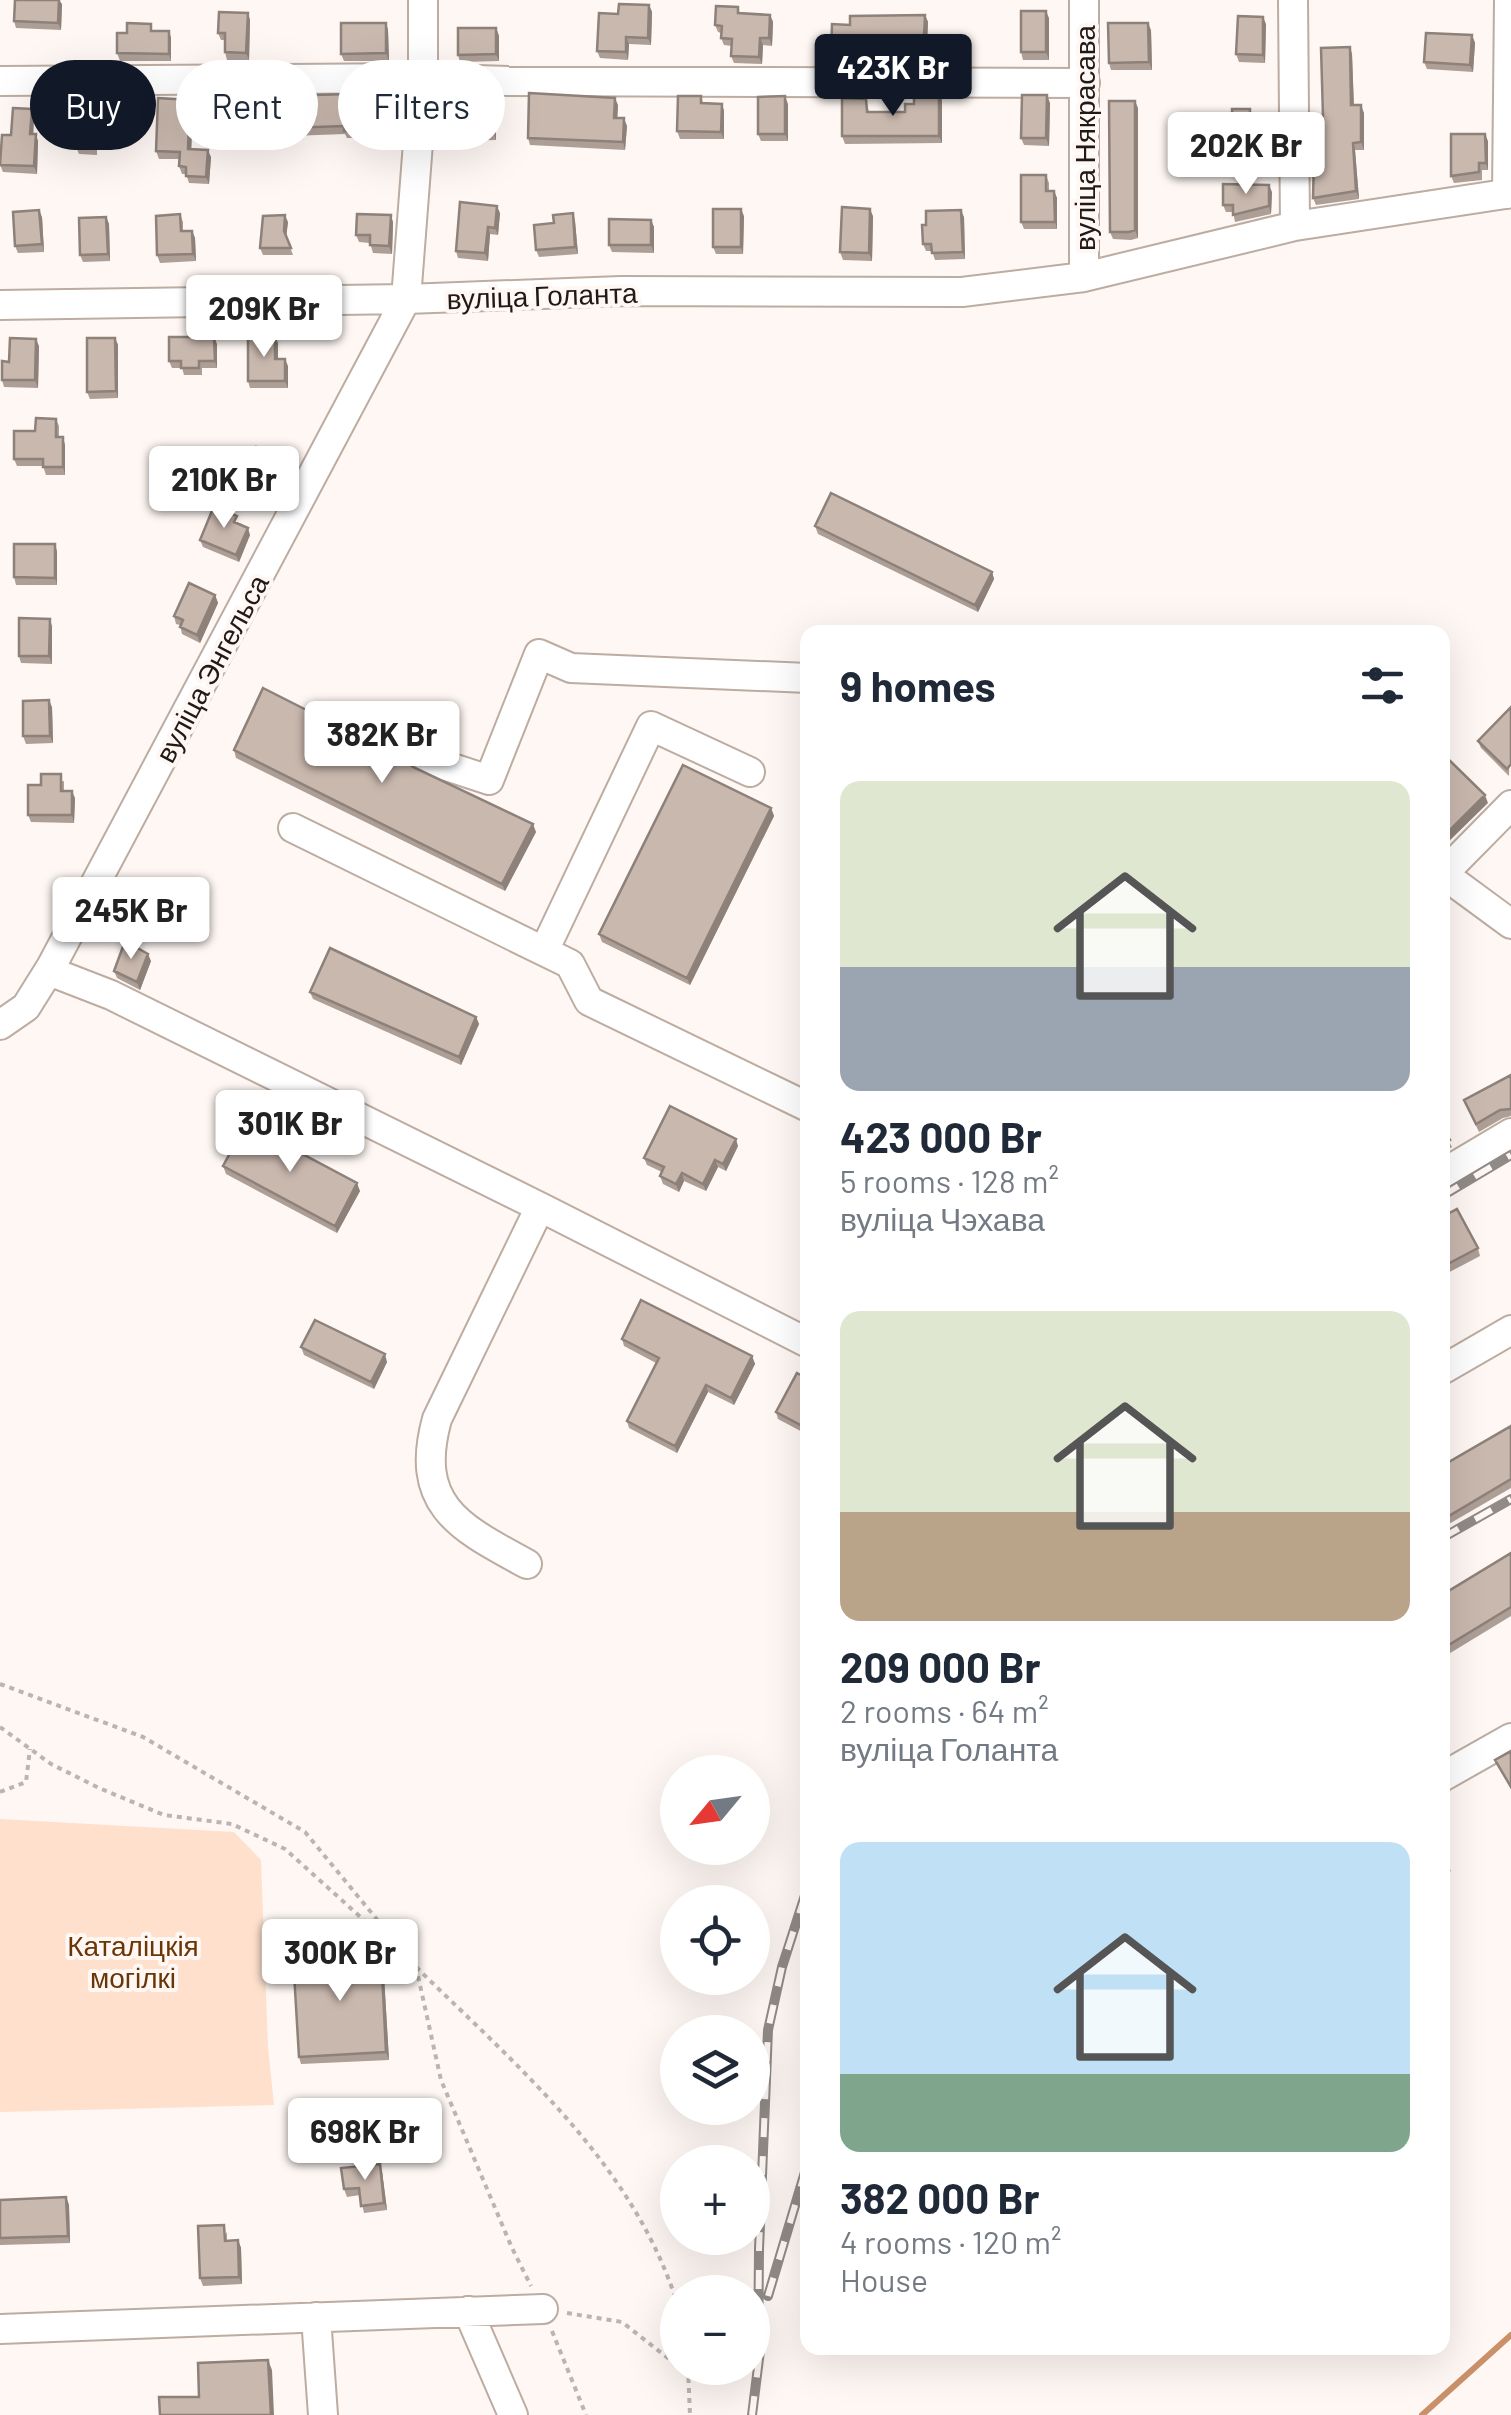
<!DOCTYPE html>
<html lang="en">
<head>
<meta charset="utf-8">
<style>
	:root { --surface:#fff; --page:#f2f2f3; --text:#1f2937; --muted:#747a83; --accent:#111827 }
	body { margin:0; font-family:Barlow,sans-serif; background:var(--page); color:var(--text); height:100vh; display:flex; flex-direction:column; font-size:38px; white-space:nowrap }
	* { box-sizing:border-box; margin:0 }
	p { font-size:32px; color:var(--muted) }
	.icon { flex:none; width:55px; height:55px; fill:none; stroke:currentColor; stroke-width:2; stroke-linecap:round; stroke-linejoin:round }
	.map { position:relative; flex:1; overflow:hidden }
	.sheet { position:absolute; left:800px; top:625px; width:650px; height:1730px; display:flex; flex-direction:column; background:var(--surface); border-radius:20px; box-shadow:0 10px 40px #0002 }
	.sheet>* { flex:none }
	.hud { position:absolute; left:30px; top:60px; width:620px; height:90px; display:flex; gap:20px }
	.needle { width:65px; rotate:241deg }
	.controls { position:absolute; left:660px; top:1755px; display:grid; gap:20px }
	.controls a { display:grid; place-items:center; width:110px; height:110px; border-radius:50%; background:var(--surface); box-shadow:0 10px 40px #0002; font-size:50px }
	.price { position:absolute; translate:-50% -85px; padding:0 22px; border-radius:10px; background:#fff; color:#222; font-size:32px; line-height:65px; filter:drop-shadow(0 2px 5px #0008) }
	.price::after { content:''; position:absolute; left:50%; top:60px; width:30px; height:22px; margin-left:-15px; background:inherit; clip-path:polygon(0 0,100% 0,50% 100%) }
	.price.current { background:var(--accent); color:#fff }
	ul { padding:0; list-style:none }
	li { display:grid; align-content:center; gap:20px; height:530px; padding:0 40px }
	li span { display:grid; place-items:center; height:310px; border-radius:20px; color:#555 }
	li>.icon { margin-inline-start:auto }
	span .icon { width:180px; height:180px; fill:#fffc; stroke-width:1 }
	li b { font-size:42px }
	h2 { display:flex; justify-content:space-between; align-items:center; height:120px; padding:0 40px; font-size:42px }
	.tag { padding:0 35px; border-radius:45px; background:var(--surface); box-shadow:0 10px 40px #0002; font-size:35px; line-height:90px }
	.tag.current { background:var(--accent); color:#fff }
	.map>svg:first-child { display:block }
	.green { fill:#fee0cd }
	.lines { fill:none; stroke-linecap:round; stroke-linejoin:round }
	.stream { stroke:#c9906a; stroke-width:6 }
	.minor-casing { stroke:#bcaca1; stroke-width:32 }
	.path { stroke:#bbb4b0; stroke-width:4; stroke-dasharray:5 5; stroke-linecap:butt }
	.minor { stroke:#fff; stroke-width:28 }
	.rail-casing { stroke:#918b87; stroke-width:10 }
	.rail { stroke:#fef7f3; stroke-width:6; stroke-dasharray:19; stroke-linecap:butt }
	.wall { fill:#ad9e96 }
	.shaded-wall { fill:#8d817a }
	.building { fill:#c9b8ae; stroke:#8d817a; stroke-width:2.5 }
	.labels { text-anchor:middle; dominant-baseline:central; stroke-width:8; stroke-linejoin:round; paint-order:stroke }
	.street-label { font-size:28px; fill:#201a16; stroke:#fef7f3 }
	.park-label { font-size:28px; fill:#6b3606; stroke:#fef7f3 }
</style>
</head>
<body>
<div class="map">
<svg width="1511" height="2415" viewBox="0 0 1511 2415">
	<rect width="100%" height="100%" fill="#fef7f3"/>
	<!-- green -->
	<path class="green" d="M0 1819 234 1832 261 1860 268 2047 274 2105 0 2112Z"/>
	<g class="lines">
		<!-- stream -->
		<path class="stream" d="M1422 2415 1511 2335"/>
		<defs>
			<path id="minor" d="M1293 0 1295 226
				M0 81 417 78 508 81 1085 83
				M1507 194 1509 0
				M1084 277V0
				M0 305 406 299 621 291 962 292 1084 277 1295 226 1511 193
				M422 758 489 780 539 654 571 668 808 678
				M293 828 570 964 589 1001 808 1107
				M1443 874 1511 924
				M1442 875 1511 805
				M544 951 651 726 750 772
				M49 971 111 995 540 1207 437 1419C413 1506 461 1528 527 1564
				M0 1025 26 1007 51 967 406 299 423 78V0
				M1442 1174 1511 1133
				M540 1207 808 1343
				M1442 1370 1511 1330
				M1442 1777 1511 1738
				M468 2311 513 2415
				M316 2317 323 2415
				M0 2329 543 2309"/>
		</defs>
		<!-- minor casing -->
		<use href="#minor" class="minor-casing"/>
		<!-- path -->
		<path class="path" d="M0 1684 143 1737 305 1832 407 1956
			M0 1727 51 1764 99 1788 164 1815 232 1824 285 1849 416 1967 441 2080 512 2248 531 2286
			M0 1792 26 1782 30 1749
			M416 1967C518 2067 634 2164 678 2306
			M567 2313 622 2322 678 2366
			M552 2331 586 2415
			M688 2368 690 2415"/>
		<!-- minor -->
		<use href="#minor" class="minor"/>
		<defs>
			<path id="rail" d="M1442 1196 1511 1155
				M1442 1538 1511 1499
				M768 2296 808 2162
				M758 2365 759 2249 768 2030 782 1967 808 1886
				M752 2415 760 2351"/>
		</defs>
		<!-- rail casing -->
		<use href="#rail" class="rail-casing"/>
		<!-- rail -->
		<use href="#rail" class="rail"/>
	</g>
	<!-- wall -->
	<path class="wall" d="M62 4 61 30 16 28 14 21Z
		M649 5 652 12 651 45 629 44 628 60 600 58 597 51 618 14Z
		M738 7 740 14 770 15 773 22 772 46 763 45 762 64 734 63 731 56 732 46 724 45 721 38V33L718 32 715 25Z
		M248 13 250 20 249 60H227L225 52V40H221L218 33Z
		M925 15 928 22 927 44H917L916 63 859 60V64L834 63 831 56 850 25Z
		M1049 18V60H1023L1021 52Z
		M386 23 388 30 389 61H344L341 54Z
		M1266 24 1265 63 1239 62 1236 54Z
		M496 28 499 36V61L460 62 458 55Z
		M1151 30 1152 70H1111L1109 63Z
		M153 31H169L171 38V61H120L117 53Z
		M1472 35 1475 43 1473 72 1427 69 1424 62Z
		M1352 54 1354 105 1364 113V150H1355L1359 199 1316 205 1313 198 1323 116Z
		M939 93 942 101V143L845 144 842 136 866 99 869 112H905L914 104Z
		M701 96 703 103 722 104 724 111V139H680L677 131Z
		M487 98 488 114H493L496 121V140L459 141 457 134Z
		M389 101V138H347L345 134 290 136 287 124H283L280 117Z
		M1050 103 1049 146 1024 145 1021 138Z
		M105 104 104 145H97V155L79 154 76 147Z
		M788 104V141H761L758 134Z
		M618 105 617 118 627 126 625 150 530 145 528 138Z
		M193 107 191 149 211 157 209 184 189 183 186 174H182L179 166V159H159L156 151Z
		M1138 108V238L1131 240 1113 239 1110 232Z
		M32 109 34 116 33 134 38 141 37 174 3 172 0 165 11 135Z
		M1250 109 1252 118 1268 125V155H1235L1233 148Z
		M1488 141V170H1482V180L1454 183 1451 176Z
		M1046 175 1049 183V191H1054L1057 198V229H1024L1021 222Z
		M1272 192 1271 214 1235 222 1233 212H1226L1223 205Z
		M500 213 498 235 490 234 488 261 458 258 456 251Z
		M180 214 183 222V231H192L195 238 196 261 160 263 157 255Z
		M744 216 743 254H716L713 247Z
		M873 216 872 261 843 260 840 252Z
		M42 217 44 252 18 253 15 246Z
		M106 217 109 224 110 261 83 262 80 255Z
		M964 217 965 259 935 260 932 251H926L923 244Z
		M651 220 654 227V253L612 252 609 245Z
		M575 221 578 254 539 257 536 250Z
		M288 222 286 237 293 255H263L260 248Z
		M393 222 392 254 373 253 370 243 359 242 356 235Z
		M115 338 118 345V398L90 399 87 392Z
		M278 343V359L288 366V388H250L248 381Z
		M217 344V368H202V375H184L182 368H172L169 361Z
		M39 346 38 388 4 387 2 380Z
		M56 419 59 426V437L65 445V475H46L43 466H17L14 459 35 431Z
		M250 460 287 466 272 503 242 490 239 482 240 480 237 472Z
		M240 523 250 535 239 562 203 547 200 540Z
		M815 526 992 572 994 579 978 612 818 534Z
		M55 544 57 552V585H16L14 577Z
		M215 595 218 603 200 643 182 634 180 625 176 624 174 616Z
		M52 626V664L21 663 19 656Z
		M52 707 53 743 26 744 23 736Z
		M1511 707 1509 776 1481 748 1478 741Z
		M234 750 413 767 536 832 505 891 236 758Z
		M64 781V791L75 798 74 823 31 822 28 815 41 785Z
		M771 808 774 816 690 985 602 942 599 934Z
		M151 961 140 990 117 978 114 971Z
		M310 992 476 1017 479 1024 461 1065 313 999Z
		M1511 1075V1116L1503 1118 1479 1132 1464 1100Z
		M1442 1129 1452 1147 1442 1153Z
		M738 1146 726 1171 718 1167 706 1191 684 1181 679 1192 663 1184 660 1176 662 1172 647 1165 644 1158Z
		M223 1166 360 1191 337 1233 226 1174Z
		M1442 1217 1478 1248 1480 1256 1442 1276Z
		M622 1339 752 1356 755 1364 734 1405 708 1392 677 1453 629 1428 627 1421 656 1363 624 1346Z
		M301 1347 387 1362 374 1389 304 1355Z
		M808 1379V1435L778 1419 776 1412Z
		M1511 1426V1488L1442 1528V1466Z
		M1511 1553V1616L1442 1658V1595Z
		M1442 1854 1451 1871 1442 1875Z
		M381 1952 383 1959 389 2060 301 2064 299 2057Z
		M382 2171 387 2210 364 2213 360 2195 347 2197 344 2189Z
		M66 2197 69 2205 70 2243 0 2245V2200Z
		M227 2232V2241L238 2240 241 2248 242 2284 203 2286 200 2278Z"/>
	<!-- shaded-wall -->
	<path class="shaded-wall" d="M59 0 62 4 61 30 58 23Z
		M649 5 652 12 651 45 648 38Z
		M1046 11 1049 18V60L1046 52Z
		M248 13 250 20 249 60 246 53Z
		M770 15 773 22 772 46 769 38Z
		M925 15 928 22 927 44 924 37Z
		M1263 17 1266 24 1265 63 1263 55Z
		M386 23 388 30 389 61 386 53Z
		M1148 23 1151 30 1152 70 1149 62Z
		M496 28 499 36V61L496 54Z
		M169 31 171 38V61L169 54Z
		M1472 35 1475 43 1473 72 1470 65Z
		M626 37 629 44 628 60 626 52Z
		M914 37 917 44 916 63 913 55Z
		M760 38 763 45 762 64 759 57Z
		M1350 47 1352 54 1354 113 1351 105Z
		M485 91 487 98 488 121 485 114Z
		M386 93 389 101V138L386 131Z
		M939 93 942 101V143L939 136Z
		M1047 95 1050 103 1049 146 1046 138Z
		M785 96 788 104V141L785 134Z
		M102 97 105 104 104 145 101 138Z
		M615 98 618 105 617 125 614 118Z
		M190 100 193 107 191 157 188 149Z
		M1135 101 1138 108V238L1135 230Z
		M722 104 724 111V139L721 132Z
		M1361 105 1364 113V150L1361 142Z
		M32 109 34 116 33 141 30 134Z
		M493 114 496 121V140L494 133Z
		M624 118 627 126 625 150 623 142Z
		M1265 118 1268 125V155L1266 147Z
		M36 134 38 141 37 174 34 166Z
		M1485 134 1488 141V170L1486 163Z
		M1353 143 1355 150 1359 199 1356 191Z
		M208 150 211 157 209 184 206 177Z
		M1269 185 1272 192 1271 214 1269 206Z
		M1054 191 1057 198V229L1055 222Z
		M497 206 500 213 498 235 495 228Z
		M741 209 744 216 743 254 741 247Z
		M870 209 873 216 872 261 869 253Z
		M39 210 42 217 44 252 42 244Z
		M961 210 964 217 965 259 963 252Z
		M573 213 575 221 578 254 575 247Z
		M285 215 288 222 286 238 284 231Z
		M391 215 393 222 392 254 389 246Z
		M106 217 109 224 110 261 108 254Z
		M651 220 654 227V253L651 245Z
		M488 227 490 234 488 261 485 253Z
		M192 231 195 238 196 261 193 254Z
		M275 336 278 343V366L275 359Z
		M214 337 217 344V368L215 361Z
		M115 338 118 345V398L116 391Z
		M36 339 39 346 38 388 35 380Z
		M285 359 288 366V388L285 381Z
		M63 437 65 445V475L63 467Z
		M285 459 287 466 272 503 269 495Z
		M248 528 250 535 239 562 236 555Z
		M55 544 57 552V585L55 578Z
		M992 572 994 579 978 612 975 605Z
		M215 595 218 603 200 643 197 635Z
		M50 619 52 626V664L49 656Z
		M49 700 52 707 53 743 50 736Z
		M72 791 75 798 74 823 72 815Z
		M1485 795 1488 803 1442 848V838Z
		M771 808 774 816 690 985 687 978Z
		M533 824 536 832 505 891 502 884Z
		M148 954 151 961 140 990 137 982Z
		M476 1017 479 1024 461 1065 459 1057Z
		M736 1139 738 1146 726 1171 723 1164Z
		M715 1160 718 1167 706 1191 703 1184Z
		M682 1173 684 1181 679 1192 676 1184Z
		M357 1183 360 1191 337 1233 335 1226Z
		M385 1354 387 1362 374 1389 371 1382Z
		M752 1356 755 1364 734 1405 731 1398Z
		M706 1385 708 1392 677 1453 675 1446Z
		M381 1952 383 1959 389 2060 386 2052Z
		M380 2164 382 2171 387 2210 384 2203Z
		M66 2197 69 2205 70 2243 68 2236Z
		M238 2240 241 2248 242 2284 239 2277Z
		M268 2360 272 2370 274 2415H271Z"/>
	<!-- building -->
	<path class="building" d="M15 0H59L58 23 14 21Z
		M619 4 649 5 648 38 626 37V52L597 51 599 13 618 14Z
		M716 6 738 7V13L770 15 769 38H760L759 57 731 56 732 39 721 38 722 26 715 25Z
		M1021 11H1046V52H1021Z
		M219 12 248 13 246 53 225 52V33H218Z
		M925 15 924 37H914L913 55 857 53V57L831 56 832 24 850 25V16Z
		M1238 16 1263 17V55L1236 54Z
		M127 23 151 24V31H169V54L117 53V33H127Z
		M341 23H386V53L341 54Z
		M1108 23H1148L1149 62 1109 63Z
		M458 28H496V54L458 55Z
		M1426 33 1472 35 1470 65 1424 62Z
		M1350 47 1351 105H1361V142L1353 143 1356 191 1313 198 1315 116H1323L1321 48Z
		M457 90 485 91V114H493L494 133 457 134Z
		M386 93V131H344V126L287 128V117H280L279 96Z
		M529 93 615 98 614 118H624L623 142 528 138Z
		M914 93H939V136H842V98L866 99 867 112H905V104H914Z
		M1022 95H1047L1046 138H1021Z
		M77 96 102 97 101 138H94V147H76Z
		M678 96H701V103L722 104 721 132 677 131Z
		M785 96V134H758V97Z
		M158 98 190 100 188 149 208 150 206 177 186 176V167L179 166 180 152 156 151Z
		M1109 101H1135V230L1129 232H1110Z
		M13 108 32 109 30 134H36L34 166 0 165 2 135H11Z
		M1232 109H1250V118H1265L1266 147 1233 148Z
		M1451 134H1485L1486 163H1479V172L1451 176Z
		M1021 175H1046V191H1054L1055 222H1021Z
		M1223 184 1269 185V206L1233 215V205H1223Z
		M460 202 497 206 495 228 488 227 485 253 456 251Z
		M842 207 870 209 869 253 840 252Z
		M713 209H741V247H713Z
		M39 210 42 244 15 246 13 212Z
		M961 210 963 252 932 253 931 244H923L922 225H926V211Z
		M573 213 575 247 536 250 534 225 554 223 553 215Z
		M180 214 181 231H192L193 254 157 255 156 216Z
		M357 214 391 215 389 246 370 245V235H356Z
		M285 215 284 231 291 248H260L263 216Z
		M106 217 108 254 80 255 79 218Z
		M609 219 651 220V245H609Z
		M248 335 275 336V359H285V381H248Z
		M169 337H214L215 361H199V368H181V361H169Z
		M10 338 36 339 35 380H2V361L9 362Z
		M87 338H115L116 391 87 392Z
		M36 418 56 419V437H63V467H43V459H14V431H35Z
		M256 447 285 459 269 495 239 482 243 474 237 472 243 457 250 460Z
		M831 493 992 572 975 605 815 526Z
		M214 506 237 516 234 522 248 528 236 555 200 540Z
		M14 544H55V578L14 577Z
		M189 583 215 595 197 635 180 627 183 620 174 616Z
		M19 618 50 619 49 656H19Z
		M263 688 405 760 413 767 533 824 502 884 234 750Z
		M49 700 50 736H23V701Z
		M1511 707V764L1507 769 1478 741Z
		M1442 753 1485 795 1442 838Z
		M683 765 771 808 687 978 599 934Z
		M41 774H61V791H72V815H28V785H41Z
		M125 941 148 954 137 982 114 971Z
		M330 948 476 1017 459 1057 310 992Z
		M1511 1075V1109L1500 1110 1476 1124 1464 1100Z
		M670 1106 736 1139 723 1164 715 1160 703 1184 682 1173 676 1184 660 1176 664 1167 644 1158Z
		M246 1124 357 1183 335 1226 223 1166Z
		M1442 1129 1450 1140 1442 1145Z
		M1457 1209 1478 1248 1442 1267V1217Z
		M641 1300 752 1356 731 1398 706 1385 675 1446 627 1421 659 1358 622 1339Z
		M315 1320 385 1354 371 1382 301 1347Z
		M797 1373 808 1379V1429L776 1412Z
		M1511 1426V1479L1442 1520V1466Z
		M1511 1553V1607L1442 1649V1595Z
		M1511 1751V1787L1495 1760Z
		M1442 1854 1448 1863 1442 1867Z
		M381 1952 386 2052 299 2057 293 1956Z
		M380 2164 384 2203 361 2206 359 2188 344 2189 341 2168Z
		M66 2197 68 2236 0 2238V2200Z
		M224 2225 225 2241 238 2240 239 2277 200 2278 198 2226Z
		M268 2360 271 2415H160L159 2397H199L198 2363Z"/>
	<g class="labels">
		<!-- street labels -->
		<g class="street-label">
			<text transform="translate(1084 138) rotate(-90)">вуліца Някрасава</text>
			<text transform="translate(542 295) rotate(-2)">вуліца Голанта</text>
			<text transform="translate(211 668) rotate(-62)">вуліца Энгельса</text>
		</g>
		<!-- park labels -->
		<g class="park-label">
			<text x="133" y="1945">Каталіцкія<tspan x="133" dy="32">могілкі</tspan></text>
		</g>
	</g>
</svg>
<div class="controls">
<a><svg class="needle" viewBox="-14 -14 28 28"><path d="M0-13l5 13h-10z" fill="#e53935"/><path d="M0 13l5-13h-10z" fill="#747a83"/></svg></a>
<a><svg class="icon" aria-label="locate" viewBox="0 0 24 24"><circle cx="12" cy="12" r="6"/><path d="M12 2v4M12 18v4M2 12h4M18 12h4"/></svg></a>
<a><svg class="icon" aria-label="layers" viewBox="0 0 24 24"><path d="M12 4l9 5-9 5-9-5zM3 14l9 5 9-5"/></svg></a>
<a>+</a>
<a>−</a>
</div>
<b class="price current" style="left:893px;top:119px">423K Br</b>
<b class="price" style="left:1246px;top:197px">202K Br</b>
<b class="price" style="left:264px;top:360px">209K Br</b>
<b class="price" style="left:224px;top:531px">210K Br</b>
<b class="price" style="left:382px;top:786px">382K Br</b>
<b class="price" style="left:131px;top:962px">245K Br</b>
<b class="price" style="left:290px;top:1175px">301K Br</b>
<b class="price" style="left:340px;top:2004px">300K Br</b>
<b class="price" style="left:365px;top:2183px">698K Br</b>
<div class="hud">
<a class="tag current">Buy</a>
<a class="tag">Rent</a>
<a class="tag">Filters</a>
</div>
<section class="sheet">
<h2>9 homes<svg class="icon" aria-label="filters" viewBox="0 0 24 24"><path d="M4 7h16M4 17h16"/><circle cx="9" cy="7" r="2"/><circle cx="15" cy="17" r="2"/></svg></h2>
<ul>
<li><span style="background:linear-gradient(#dfe7d0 60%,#9aa5b1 0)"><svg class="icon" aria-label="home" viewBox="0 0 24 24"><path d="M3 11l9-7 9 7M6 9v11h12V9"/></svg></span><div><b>423 000 Br</b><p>5 rooms · 128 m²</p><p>вуліца Чэхава</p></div></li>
<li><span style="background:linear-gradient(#dfe7d0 65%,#b9a48a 0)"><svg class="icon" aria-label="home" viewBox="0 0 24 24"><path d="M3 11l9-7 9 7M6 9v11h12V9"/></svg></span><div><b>209 000 Br</b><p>2 rooms · 64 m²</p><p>вуліца Голанта</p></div></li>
<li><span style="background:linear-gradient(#bfe0f5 75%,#7fa58c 0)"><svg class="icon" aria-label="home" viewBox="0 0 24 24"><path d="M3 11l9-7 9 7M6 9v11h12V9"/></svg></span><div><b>382 000 Br</b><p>4 rooms · 120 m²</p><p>House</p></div></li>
</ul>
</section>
</div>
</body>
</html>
